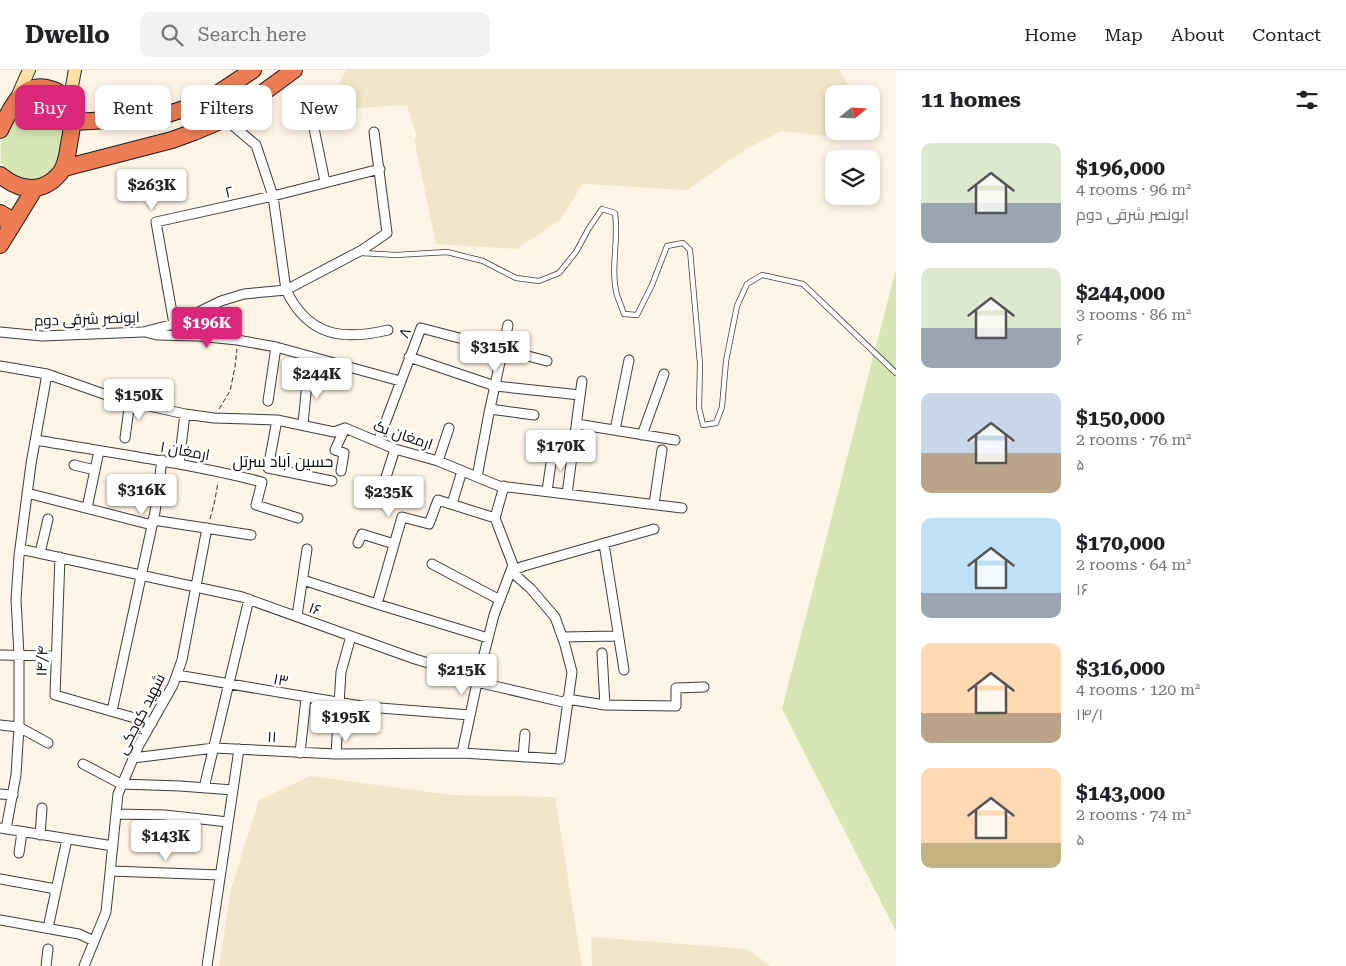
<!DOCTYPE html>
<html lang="en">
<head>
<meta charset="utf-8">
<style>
	:root { --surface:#fff; --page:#f2f2f2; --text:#202124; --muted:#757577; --line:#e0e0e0; --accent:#db2777 }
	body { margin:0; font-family:"Roboto Serif",Cairo,serif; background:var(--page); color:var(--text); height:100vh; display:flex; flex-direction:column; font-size:19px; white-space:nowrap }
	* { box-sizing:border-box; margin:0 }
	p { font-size:16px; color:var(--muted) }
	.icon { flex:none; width:28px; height:28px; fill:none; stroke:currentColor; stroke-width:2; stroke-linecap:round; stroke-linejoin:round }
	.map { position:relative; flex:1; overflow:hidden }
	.sheet { display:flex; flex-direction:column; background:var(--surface); width:450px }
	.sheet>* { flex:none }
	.hud { position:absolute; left:15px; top:15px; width:475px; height:45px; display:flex; gap:10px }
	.needle { width:32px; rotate:72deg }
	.buttons { position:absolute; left:825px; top:15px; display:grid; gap:10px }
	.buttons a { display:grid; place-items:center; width:55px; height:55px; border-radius:10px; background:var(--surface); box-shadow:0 2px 8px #0003; font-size:25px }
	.price { position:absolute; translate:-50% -42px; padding:0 11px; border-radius:5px; background:#fff; color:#222; font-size:16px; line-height:32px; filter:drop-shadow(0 1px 2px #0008) }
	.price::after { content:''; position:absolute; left:50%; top:30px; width:15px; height:11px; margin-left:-8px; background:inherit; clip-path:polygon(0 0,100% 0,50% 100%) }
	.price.selected { background:var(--accent); color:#fff }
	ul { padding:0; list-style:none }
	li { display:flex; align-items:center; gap:15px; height:125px; padding:0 25px }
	li span { display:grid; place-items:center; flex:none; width:140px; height:100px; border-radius:10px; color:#555 }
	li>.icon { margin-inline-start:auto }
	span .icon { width:60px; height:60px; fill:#fffc; stroke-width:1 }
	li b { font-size:21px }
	h2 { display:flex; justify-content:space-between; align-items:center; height:60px; padding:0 25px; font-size:21px }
	.chip { padding:0 18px; border-radius:10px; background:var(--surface); box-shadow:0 2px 8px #0003; font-size:18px; line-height:45px }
	.chip.selected { background:var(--accent); color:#fff }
	header { display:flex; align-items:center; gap:30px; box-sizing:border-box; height:70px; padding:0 25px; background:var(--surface); border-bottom:1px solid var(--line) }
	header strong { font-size:24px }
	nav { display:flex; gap:28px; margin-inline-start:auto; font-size:18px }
	.search { width:350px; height:45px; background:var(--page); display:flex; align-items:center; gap:12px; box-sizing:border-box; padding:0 18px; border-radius:10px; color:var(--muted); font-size:19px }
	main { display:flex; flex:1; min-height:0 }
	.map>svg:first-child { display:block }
	.farmland { fill:#f2e6ca }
	.green { fill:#d7e5b4 }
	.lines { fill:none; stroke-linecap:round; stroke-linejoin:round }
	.lane-casing { stroke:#3d3d3d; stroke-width:6 }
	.street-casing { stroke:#3d3d3d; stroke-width:11 }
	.secondary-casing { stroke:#2c2c2c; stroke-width:14 }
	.highway-casing { stroke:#1b1b1b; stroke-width:18 }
	.path { stroke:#2c2c2c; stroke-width:1; stroke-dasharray:5 2.5; stroke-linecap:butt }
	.lane { stroke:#fff; stroke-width:4.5 }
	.street { stroke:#fff; stroke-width:9 }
	.secondary { stroke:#fbe1a5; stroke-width:12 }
	.highway { stroke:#ee7d56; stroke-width:16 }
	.labels { text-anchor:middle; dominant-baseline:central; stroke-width:5; stroke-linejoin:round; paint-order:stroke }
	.street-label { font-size:15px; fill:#0a0a0a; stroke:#fff }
	.neighbourhood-label { font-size:16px; fill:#0a0a0a; stroke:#fff }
</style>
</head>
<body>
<header>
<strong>Dwello</strong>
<div class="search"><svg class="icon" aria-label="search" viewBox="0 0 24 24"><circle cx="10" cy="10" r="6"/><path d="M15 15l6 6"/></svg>Search here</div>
<nav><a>Home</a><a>Map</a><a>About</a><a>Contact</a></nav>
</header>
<main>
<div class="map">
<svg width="896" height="896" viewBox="0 0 896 896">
	<rect width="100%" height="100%" fill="#fef5e7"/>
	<!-- farmland -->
	<path class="farmland" d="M346 0H839L855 24H834V61H871V49L880 62 844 68 782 61 746 79 687 120 583 114 559 151 517 179 436 174 414 69 417 68 407 35 326 40Z
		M310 706 451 725 555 727 582 896H219L231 819 259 730Z
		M591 867 747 879 771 896H592Z"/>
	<!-- green -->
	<path class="green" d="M39 26 52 27 61 36 65 48 64 64 54 99 35 114C28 112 17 112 11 108 0 100 0 83 1 71L26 33Z
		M896 199V861L782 639Z"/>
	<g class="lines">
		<defs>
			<path id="lane" d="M361 183 396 185 447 182 483 191 516 208 539 211 559 203 576 182 589 158 602 139 615 143C619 170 610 199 617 225 619 231 622 238 624 244L637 245 652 215 667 176 683 173 690 180 700 294 699 338 703 355 716 353 722 337 726 291 737 236 747 214 762 205 803 214 896 303"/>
			<path id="street" d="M308 29 325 112
				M225 49 256 75 273 126 286 220 362 180 387 163 374 62
				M174 254 156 152 273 126 380 99
				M0 262 42 266 143 262 174 254 221 231 244 224 286 220C308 266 342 271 388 260
				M145 262 157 265 198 266 237 270 276 277 400 311
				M409 287 495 316 580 325
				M0 296 47 304 118 329 185 344 214 348 277 350 334 362 345 358 395 379 438 391 499 416 682 438
				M268 331 276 277
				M490 339 534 345
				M277 350 268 398 332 411
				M303 354 308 303
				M577 354 675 370
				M615 360 629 290
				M642 365 664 304
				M125 368 130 331
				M36 370C111 383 187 393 262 412L256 435 298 448
				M378 372 421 258 547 291
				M438 391 449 358
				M179 393 185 344
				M74 395 95 400
				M341 401 344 383 335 380 345 358
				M477 407 489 343 508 255
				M547 421 553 379
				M27 423 152 455
				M364 424 378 432 395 379
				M567 424 582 311
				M452 434 462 401
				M654 434 662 380
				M87 438 99 381
				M153 450 251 465
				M358 473 362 464 394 474
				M604 474 624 600
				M20 479 242 527 415 589 478 608
				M40 483 48 449
				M60 487 55 625 152 653
				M432 494 500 530
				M303 510 377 534 488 568
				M377 534 402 447 429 454 438 430 495 448
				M297 546 307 479
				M562 567 618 566
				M602 583 605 635
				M0 585 56 586
				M177 605 367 637 470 645
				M477 612 567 633
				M567 629 605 635 676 636V618L704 617
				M112 641 155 442 162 390
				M0 655 19 657 48 673
				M300 683 306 628
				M462 683 478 608 494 545 513 495 495 448 504 416
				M336 684 341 602 351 566
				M523 687 525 664
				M133 688 214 678 336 684 462 683 560 689 572 602 565 575 555 547 531 519 511 501 524 496 654 459
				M83 694 121 714 180 716 233 720
				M204 718 249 529
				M0 724 13 725
				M116 744 165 745 228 752
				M0 758 113 776
				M6 759 16 705 19 657V585L16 530 19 486 31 394 47 304
				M40 765 42 738
				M19 783 22 762
				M111 801 220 805
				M0 809 56 819
				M0 850 79 864 94 871
				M48 858 67 769
				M46 896 48 879
				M84 896 106 842 118 724 139 675 173 615 182 590 207 458
				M207 896 239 679"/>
			<path id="secondary" d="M17 27 29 0
				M69 32 75 0"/>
			<path id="highway" d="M74 52 159 47 205 32 253 0
				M0 60C10 41 20 12 47 18 78 25 74 50 69 74 68 81 67 89 64 96 62 102 57 107 52 111 34 124 16 118 0 105
				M64 98 172 70 194 62 225 49 253 30 294 0
				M0 143 7 147 9 160
				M0 175 35 118"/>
		</defs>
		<!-- lane casing -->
		<use href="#lane" class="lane-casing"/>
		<!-- street casing -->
		<use href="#street" class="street-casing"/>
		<!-- secondary casing -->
		<use href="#secondary" class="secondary-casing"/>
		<!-- highway casing -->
		<use href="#highway" class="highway-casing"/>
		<!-- path -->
		<path class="path" d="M219 339 230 321 235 297 237 279
			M210 449 215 430 218 412"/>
		<!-- lane -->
		<use href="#lane" class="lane"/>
		<!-- street -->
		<use href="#street" class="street"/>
		<!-- secondary -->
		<use href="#secondary" class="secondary"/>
		<!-- highway -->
		<use href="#highway" class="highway"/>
	</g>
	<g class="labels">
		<!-- street labels -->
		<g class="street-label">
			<text transform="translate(229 122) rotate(-12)">۲</text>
			<text transform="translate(87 249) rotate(-2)">ابونصر شرقی دوم</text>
			<text transform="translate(405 263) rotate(-65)">۸</text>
			<text transform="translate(403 365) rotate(19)">ارمغان یک</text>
			<text transform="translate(185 381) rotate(10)">ارمغان ۱</text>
			<text transform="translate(315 539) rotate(20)">۱۶</text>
			<text transform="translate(42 591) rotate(-88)">۱۴/۴</text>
			<text transform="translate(281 610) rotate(10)">۱۳</text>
			<text transform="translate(141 644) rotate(-63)">شهید کوچکی</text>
			<text transform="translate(272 667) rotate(3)">۱۱</text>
		</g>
		<!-- neighbourhood labels -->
		<g class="neighbourhood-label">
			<text x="283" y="391">حسین آباد سرتل</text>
		</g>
	</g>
</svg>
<div class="buttons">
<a><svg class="needle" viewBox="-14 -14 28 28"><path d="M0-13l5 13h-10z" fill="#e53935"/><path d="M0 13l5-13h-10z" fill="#757577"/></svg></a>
<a><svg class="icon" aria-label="layers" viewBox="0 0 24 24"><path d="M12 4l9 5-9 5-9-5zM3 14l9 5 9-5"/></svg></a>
</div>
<b class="price" style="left:152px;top:141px">$263K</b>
<b class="price selected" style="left:207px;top:279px">$196K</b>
<b class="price" style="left:495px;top:303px">$315K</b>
<b class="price" style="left:317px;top:330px">$244K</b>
<b class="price" style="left:139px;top:351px">$150K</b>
<b class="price" style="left:561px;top:402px">$170K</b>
<b class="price" style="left:142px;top:446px">$316K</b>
<b class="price" style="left:389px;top:448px">$235K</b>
<b class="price" style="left:462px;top:626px">$215K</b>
<b class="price" style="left:346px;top:673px">$195K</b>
<b class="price" style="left:166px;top:792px">$143K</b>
<div class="hud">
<a class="chip selected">Buy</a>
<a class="chip">Rent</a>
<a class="chip">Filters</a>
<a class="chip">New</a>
</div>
</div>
<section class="sheet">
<h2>11 homes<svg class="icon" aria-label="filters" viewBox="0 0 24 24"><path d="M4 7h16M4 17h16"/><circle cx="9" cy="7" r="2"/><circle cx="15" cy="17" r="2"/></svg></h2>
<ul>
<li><span style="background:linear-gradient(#dfe7d0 60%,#9aa5b1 0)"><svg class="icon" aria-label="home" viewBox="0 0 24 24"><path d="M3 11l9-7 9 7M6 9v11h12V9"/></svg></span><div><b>$196,000</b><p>4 rooms · 96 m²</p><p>ابونصر شرقی دوم</p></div></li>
<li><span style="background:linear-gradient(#dfe7d0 60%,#9aa5b1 0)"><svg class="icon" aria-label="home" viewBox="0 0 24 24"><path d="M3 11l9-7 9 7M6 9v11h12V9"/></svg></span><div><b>$244,000</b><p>3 rooms · 86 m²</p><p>۶</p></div></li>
<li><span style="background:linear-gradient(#c9d6e8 60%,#b9a48a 0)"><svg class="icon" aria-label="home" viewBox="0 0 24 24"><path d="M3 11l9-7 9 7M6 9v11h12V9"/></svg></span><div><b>$150,000</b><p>2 rooms · 76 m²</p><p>۵</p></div></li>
<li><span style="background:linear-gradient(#bfe0f5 75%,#9aa5b1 0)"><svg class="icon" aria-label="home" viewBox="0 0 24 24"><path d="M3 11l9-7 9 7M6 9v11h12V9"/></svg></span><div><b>$170,000</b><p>2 rooms · 64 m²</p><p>۱۶</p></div></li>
<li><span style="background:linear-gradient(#ffd9b3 70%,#b9a48a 0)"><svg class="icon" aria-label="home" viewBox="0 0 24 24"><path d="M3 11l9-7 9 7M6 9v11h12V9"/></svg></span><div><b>$316,000</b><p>4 rooms · 120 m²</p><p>۱۴/۱</p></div></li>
<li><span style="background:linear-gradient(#ffd9b3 75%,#c2b280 0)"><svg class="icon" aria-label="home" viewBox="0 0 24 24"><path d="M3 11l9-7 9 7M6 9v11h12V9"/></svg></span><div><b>$143,000</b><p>2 rooms · 74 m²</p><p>۵</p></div></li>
</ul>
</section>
</main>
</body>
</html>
